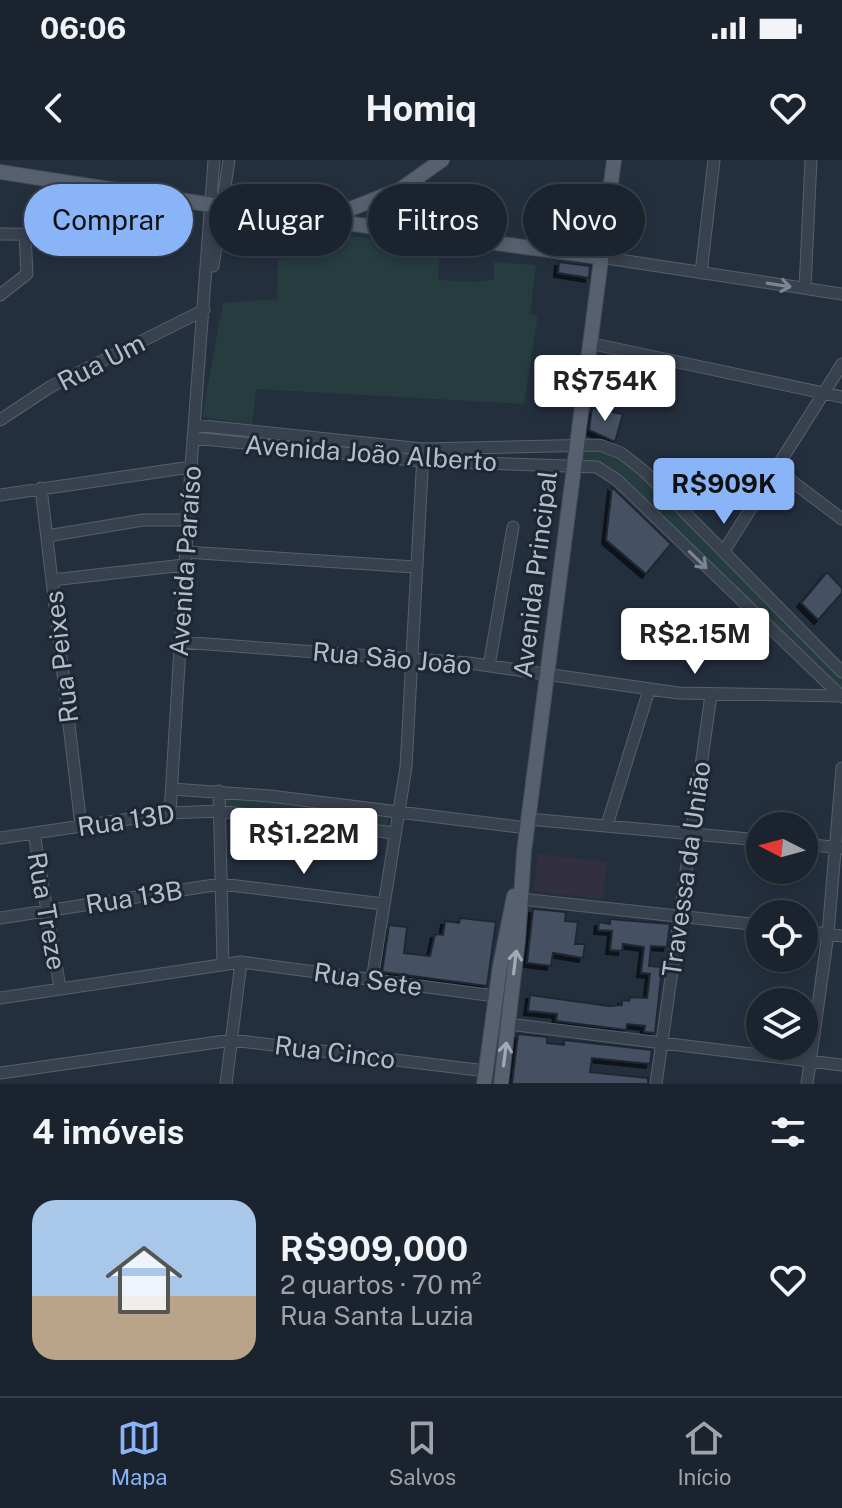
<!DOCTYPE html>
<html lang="pt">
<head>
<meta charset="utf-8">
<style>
	:root { --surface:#1b232e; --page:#282f3a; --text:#f1f3f6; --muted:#a0a4aa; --line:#39404a; --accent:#8ab4f8 }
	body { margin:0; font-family:"Public Sans",sans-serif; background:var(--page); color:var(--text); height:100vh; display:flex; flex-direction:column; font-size:30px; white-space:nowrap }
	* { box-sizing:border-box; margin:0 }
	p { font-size:26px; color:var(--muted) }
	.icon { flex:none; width:44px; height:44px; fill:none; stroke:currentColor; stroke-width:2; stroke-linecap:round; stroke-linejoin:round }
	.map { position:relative; height:924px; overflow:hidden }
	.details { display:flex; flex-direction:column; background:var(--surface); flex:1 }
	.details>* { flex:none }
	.top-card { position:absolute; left:24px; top:24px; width:794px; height:72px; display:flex; gap:16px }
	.needle { width:52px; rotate:276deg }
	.buttons { position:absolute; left:746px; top:652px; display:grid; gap:16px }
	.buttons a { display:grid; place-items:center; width:72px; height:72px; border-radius:50%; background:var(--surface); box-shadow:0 4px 12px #0003,0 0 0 2px var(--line); font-size:40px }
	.price { position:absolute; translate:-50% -68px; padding:0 18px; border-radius:8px; background:#fff; color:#222; font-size:26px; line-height:52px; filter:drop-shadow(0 2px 4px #0008) }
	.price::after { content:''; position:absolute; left:50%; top:48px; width:24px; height:18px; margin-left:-12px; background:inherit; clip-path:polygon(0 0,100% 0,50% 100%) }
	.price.active { background:var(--accent); color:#111 }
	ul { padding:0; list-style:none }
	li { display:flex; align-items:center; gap:24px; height:200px; padding:0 32px }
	li span { display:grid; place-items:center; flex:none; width:224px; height:160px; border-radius:24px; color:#555 }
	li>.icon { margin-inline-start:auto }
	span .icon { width:96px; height:96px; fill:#fffc; stroke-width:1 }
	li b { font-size:34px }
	h2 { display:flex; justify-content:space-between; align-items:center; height:96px; padding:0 32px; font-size:34px }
	.tag { padding:0 28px; border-radius:36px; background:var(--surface); box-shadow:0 4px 12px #0003,0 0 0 2px var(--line); font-size:28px; line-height:72px }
	.tag.active { background:var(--accent); color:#111 }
	.status { display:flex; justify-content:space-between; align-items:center; height:56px; padding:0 40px; background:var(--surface); direction:ltr }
	.status svg { height:22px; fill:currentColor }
	header { display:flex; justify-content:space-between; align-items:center; height:104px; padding:0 32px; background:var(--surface); font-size:36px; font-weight:700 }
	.menu { display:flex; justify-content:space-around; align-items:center; height:112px; border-top:2px solid var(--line); background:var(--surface); font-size:22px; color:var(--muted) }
	.menu a { display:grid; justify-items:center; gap:4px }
	.menu .active { color:var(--accent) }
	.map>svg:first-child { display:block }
	.medical { fill:#32303f }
	.green { fill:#263c3f }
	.building { fill:#455162; stroke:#1f2835; stroke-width:2; filter:url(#shadow) }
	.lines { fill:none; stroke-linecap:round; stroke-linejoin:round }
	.minor-casing { stroke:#565f6c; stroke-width:13 }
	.major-casing { stroke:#414a57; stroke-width:16 }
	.minor { stroke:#38414e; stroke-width:11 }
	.major { stroke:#56606e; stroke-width:14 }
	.oneway { stroke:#7c8592 }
	.oneway2 { stroke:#a1aab7 }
	.labels { text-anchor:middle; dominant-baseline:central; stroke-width:6; stroke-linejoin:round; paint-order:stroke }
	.street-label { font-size:26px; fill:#b4bcc9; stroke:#1d2633 }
</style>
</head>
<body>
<div class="status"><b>06:06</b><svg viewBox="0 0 49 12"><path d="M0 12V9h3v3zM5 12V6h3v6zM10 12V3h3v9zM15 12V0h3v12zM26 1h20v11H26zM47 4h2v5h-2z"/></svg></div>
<header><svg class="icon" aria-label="back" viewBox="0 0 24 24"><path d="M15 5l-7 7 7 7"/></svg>Homiq<svg class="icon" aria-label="heart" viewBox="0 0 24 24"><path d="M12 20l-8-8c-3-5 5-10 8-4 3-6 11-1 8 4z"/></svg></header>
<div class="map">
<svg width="842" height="924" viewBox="0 0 842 924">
	<defs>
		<filter id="shadow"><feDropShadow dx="-4" dy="4" stdDeviation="0" flood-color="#0009"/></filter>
	</defs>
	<rect width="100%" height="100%" fill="#242f3e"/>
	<!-- medical -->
	<path class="medical" d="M538 694 607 702 603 739 534 731Z"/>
	<!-- green -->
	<path class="green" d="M321 73 440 86 438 120 477 122 494 119V102L536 105 530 154 538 155 524 244 256 229 252 265 202 257 223 143 277 139 278 100 324 92Z
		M590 290 614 295 633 309 842 518V530L619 315 607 305 581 300 582 291Z
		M223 636 389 655 387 668 222 647Z"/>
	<!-- building -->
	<path class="building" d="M559 102 590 106 589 118 558 113Z
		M592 248 623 254 615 282 589 270Z
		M612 327 671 384 646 414 606 380Z
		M827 412 842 428V433L818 460 801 443Z
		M533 749 566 752 565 761 578 762 575 784H585L583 798 553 793 551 806 527 803Z
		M460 758 496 762 487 826 382 812 389 765 407 767 404 793 430 796 435 774 443 775 445 761 459 763Z
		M610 759 670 764 667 787 651 786 649 806 662 807 655 873 644 872 645 866 627 864 626 870 556 861 557 854 528 851 530 835 609 846 622 845V840L629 841 630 837 647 838 650 814 641 813 644 787 623 784 622 791 610 790 612 771 598 770 599 762 610 764Z
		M518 874 547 877V883L564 885V880L652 890 650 904 592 898 590 912 648 918V924H512Z"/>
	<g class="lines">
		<defs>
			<path id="minor" d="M374 42 383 46 399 40 401 29
				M376 66C385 54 398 59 411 61L418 72
				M0 74 153 75
				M600 97 842 134
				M213 106 229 0
				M701 113 714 0
				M805 128 811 0
				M0 135 27 114 25 74
				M589 183 842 237
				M0 260 50 227 204 150
				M194 265 423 289 600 285 621 293 645 312 842 512
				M193 278 422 301 597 307 617 320 842 537
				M777 310 842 359
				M41 328 81 666
				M0 335 191 307
				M47 376 143 360H187
				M724 391 842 204
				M185 392 415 407
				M52 420 184 405
				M179 482 469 503 678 533 842 536
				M489 506 513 367
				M172 629 270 636 527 668
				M219 631 223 803
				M170 653 191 307 214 0
				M528 659 760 680
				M607 665 649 530
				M34 673 60 828
				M0 678 170 653 219 651 394 673
				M804 684 841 688
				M521 739 760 765
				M0 758 221 724 383 744
				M804 771 842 776
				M372 820 406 607 423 294
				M0 838 241 802 495 836
				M508 864 842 905
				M0 913 232 880 486 911
				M226 924 241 802
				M656 924 711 535
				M807 924 828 774 842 608"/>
			<path id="major" d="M0 12 225 47 600 97
				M330 57 401 29 442 0
				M484 924 500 806 514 736
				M501 924 518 780 524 692 614 0"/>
		</defs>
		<!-- minor casing -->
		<use href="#minor" class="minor-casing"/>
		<!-- major casing -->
		<use href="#major" class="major-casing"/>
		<!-- minor -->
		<use href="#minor" class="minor"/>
		<!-- major -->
		<use href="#major" class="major"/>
	</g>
	<!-- one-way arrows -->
	<defs><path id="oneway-shaft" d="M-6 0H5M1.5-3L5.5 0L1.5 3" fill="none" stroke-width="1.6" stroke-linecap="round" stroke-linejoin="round" transform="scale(2)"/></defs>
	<g class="oneway">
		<use href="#oneway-shaft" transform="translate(779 125) rotate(9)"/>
		<use href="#oneway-shaft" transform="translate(698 400) rotate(44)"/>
	</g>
	<g class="oneway2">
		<use href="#oneway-shaft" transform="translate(515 802) rotate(-83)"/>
		<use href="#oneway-shaft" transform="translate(505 894) rotate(-83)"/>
	</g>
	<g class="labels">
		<!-- street labels -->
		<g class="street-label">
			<text transform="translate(101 202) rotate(-27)">Rua Um</text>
			<text transform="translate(371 293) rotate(4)">Avenida João Alberto</text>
			<text transform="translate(185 401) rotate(-86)">Avenida Paraíso</text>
			<text transform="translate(535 414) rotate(-83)">Avenida Principal</text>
			<text transform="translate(61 497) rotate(-97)">Rua Peixes</text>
			<text transform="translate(392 498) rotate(5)">Rua São João</text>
			<text transform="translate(126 660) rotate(-8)">Rua 13D</text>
			<text transform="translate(686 709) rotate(-82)">Travessa da União</text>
			<text transform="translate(134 737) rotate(-9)">Rua 13B</text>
			<text transform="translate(47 751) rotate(80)">Rua Treze</text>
			<text transform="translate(368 819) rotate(8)">Rua Sete</text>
			<text transform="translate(335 892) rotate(7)">Rua Cinco</text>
		</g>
	</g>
</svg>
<div class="buttons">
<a><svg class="needle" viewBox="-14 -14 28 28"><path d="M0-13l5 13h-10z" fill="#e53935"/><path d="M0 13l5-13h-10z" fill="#a0a4aa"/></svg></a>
<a><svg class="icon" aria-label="locate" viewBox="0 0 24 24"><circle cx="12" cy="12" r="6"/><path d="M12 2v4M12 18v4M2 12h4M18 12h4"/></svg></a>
<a><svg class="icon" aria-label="layers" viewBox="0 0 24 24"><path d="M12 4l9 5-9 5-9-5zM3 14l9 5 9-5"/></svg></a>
</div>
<b class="price" style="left:605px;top:263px">R$754K</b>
<b class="price active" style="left:724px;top:366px">R$909K</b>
<b class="price" style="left:695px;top:516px">R$2.15M</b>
<b class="price" style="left:304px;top:716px">R$1.22M</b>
<div class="top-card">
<a class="tag active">Comprar</a>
<a class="tag">Alugar</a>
<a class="tag">Filtros</a>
<a class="tag">Novo</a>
</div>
</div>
<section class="details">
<h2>4 imóveis<svg class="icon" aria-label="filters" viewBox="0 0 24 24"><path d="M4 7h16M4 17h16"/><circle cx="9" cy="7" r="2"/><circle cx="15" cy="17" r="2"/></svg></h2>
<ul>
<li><span style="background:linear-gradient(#a9c7e8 60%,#b9a48a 0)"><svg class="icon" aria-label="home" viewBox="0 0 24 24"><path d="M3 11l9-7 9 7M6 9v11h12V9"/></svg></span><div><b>R$909,000</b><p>2 quartos · 70 m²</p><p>Rua Santa Luzia</p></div><svg class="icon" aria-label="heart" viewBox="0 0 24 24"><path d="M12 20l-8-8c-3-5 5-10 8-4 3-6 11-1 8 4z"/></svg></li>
</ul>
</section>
<nav class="menu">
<a class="active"><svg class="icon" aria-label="map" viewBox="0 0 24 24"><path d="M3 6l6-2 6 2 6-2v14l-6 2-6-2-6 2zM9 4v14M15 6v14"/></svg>Mapa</a>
<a><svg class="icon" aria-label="saved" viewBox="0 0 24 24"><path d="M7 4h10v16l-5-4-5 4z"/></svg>Salvos</a>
<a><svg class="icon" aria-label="home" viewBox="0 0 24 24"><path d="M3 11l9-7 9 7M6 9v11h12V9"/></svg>Início</a>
</nav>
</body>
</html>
